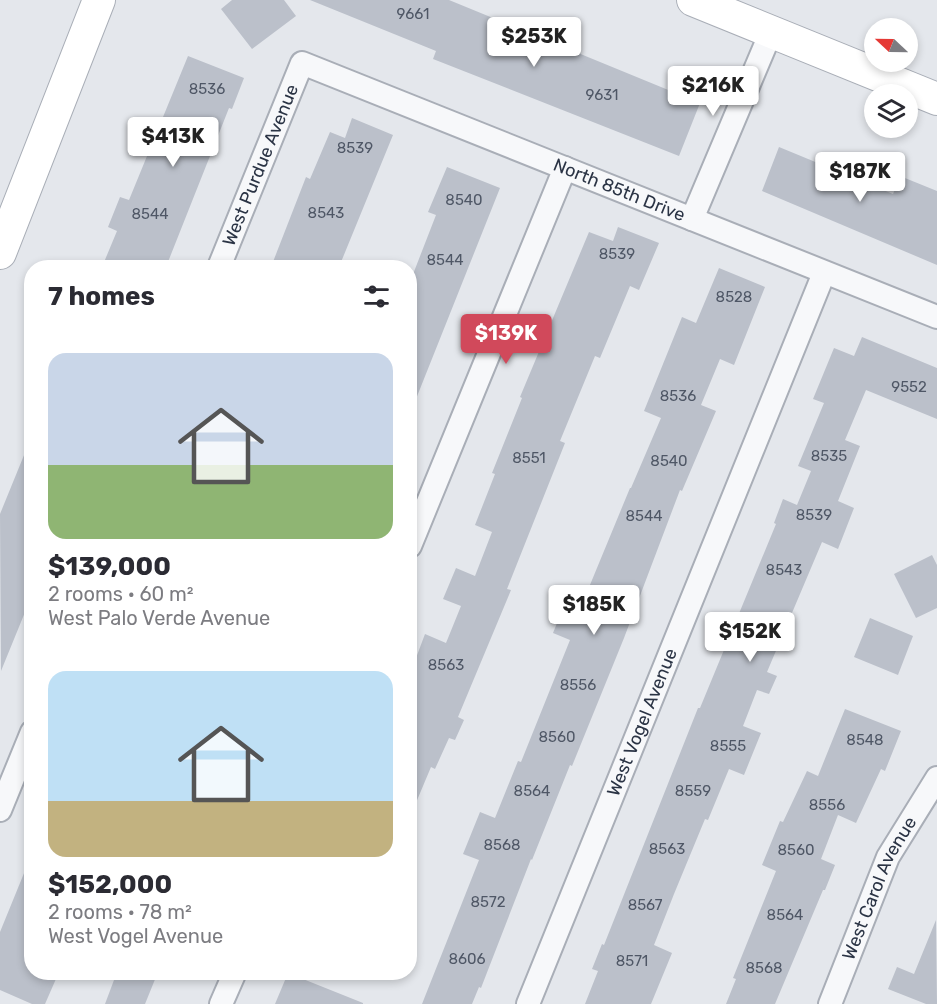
<!DOCTYPE html>
<html lang="en">
<head>
<meta charset="utf-8">
<style>
	:root { --surface:#fff; --page:#f2f2f3; --text:#2b2b33; --muted:#7c7c81; --accent:#d1495b }
	body { margin:0; font-family:Rubik,sans-serif; background:var(--page); color:var(--text); height:100vh; display:flex; flex-direction:column; font-size:22px; white-space:nowrap }
	* { box-sizing:border-box; margin:0 }
	p { font-size:20px; color:var(--muted) }
	.icon { flex:none; width:33px; height:33px; fill:none; stroke:currentColor; stroke-width:2; stroke-linecap:round; stroke-linejoin:round }
	.map { position:relative; flex:1; overflow:hidden }
	.side { position:absolute; left:24px; top:260px; width:393px; height:720px; display:flex; flex-direction:column; background:var(--surface); border-radius:24px; box-shadow:0 3px 9px #0003 }
	.side>* { flex:none }
	.needle { width:39px; rotate:292deg }
	.controls { position:absolute; left:864px; top:18px; display:grid; gap:12px }
	.controls a { display:grid; place-items:center; width:54px; height:54px; border-radius:50%; background:var(--surface); box-shadow:0 3px 9px #0003; font-size:30px }
	.price { position:absolute; translate:-50% -51px; padding:0 14px; border-radius:6px; background:#fff; color:#222; font-size:20px; line-height:39px; filter:drop-shadow(0 2px 3px #0008) }
	.price::after { content:''; position:absolute; left:50%; top:36px; width:18px; height:14px; margin-left:-9px; background:inherit; clip-path:polygon(0 0,100% 0,50% 100%) }
	.price.current { background:var(--accent); color:#fff }
	ul { padding:0; list-style:none }
	li { display:grid; align-content:center; gap:12px; height:318px; padding:0 24px }
	li span { display:grid; place-items:center; height:186px; border-radius:18px; color:#555 }
	li>.icon { margin-inline-start:auto }
	span .icon { width:108px; height:108px; fill:#fffc; stroke-width:1 }
	li b { font-size:26px }
	h2 { display:flex; justify-content:space-between; align-items:center; height:72px; padding:0 24px; font-size:26px }
	.map>svg:first-child { display:block }
	.building { fill:#bbc0ca }
	.lines { fill:none; stroke-linecap:round; stroke-linejoin:round }
	.street-casing { stroke:#a9aeb7; stroke-width:26 }
	.secondary-casing { stroke:#a9aeb7; stroke-width:34 }
	.street { stroke:#f7f8fa; stroke-width:22 }
	.secondary { stroke:#fff; stroke-width:32 }
	.labels { text-anchor:middle; dominant-baseline:central; stroke-width:4.5; stroke-linejoin:round; paint-order:stroke }
	.number-label { font-size:15px; fill:#4f5766 }
	.street-label { font-size:18px; fill:#2b3445; stroke:#f4f6f9 }
</style>
</head>
<body>
<div class="map">
<svg width="937" height="1004" viewBox="0 0 937 1004">
	<rect width="100%" height="100%" fill="#e4e7ec"/>
	<!-- building -->
	<path class="building" d="M232 0H284L296 16 252 49 221 9Z
		M310 0H449L700 103 679 156 433 59 436 51Z
		M188 56 244 78 232 109 229 108 166 267H102L117 231 108 227 120 197 129 200Z
		M352 118 393 135 339 267H271L306 177 310 179 330 132 345 138Z
		M779 147 893 194 900 176 937 191V265L762 191Z
		M447 167 500 188 410 414V282L436 215 428 212Z
		M618 227 659 243 639 290 630 286 600 358 595 356 560 441 565 443 507 589 511 590 458 717 464 720 455 740 449 738 435 769 431 767 410 817V674L425 634 446 643 461 606 443 599 456 568 475 576 492 532 475 525 495 474 492 473 522 398 520 397 589 232 613 241Z
		M719 268 765 287 734 365 720 359 701 405 716 411 682 491 680 490 624 638 572 766 570 765 532 860 531 859 481 988 479 987 472 1004H422L479 860 463 854 480 812 495 818 518 761 521 762 570 640 553 633 570 591 585 597 630 488H631L661 418 644 411 682 317 696 323Z
		M862 337 937 368V419L866 390 845 440 860 446 838 501 854 508 838 549 822 542 767 672 777 676 769 694 757 690 743 726 761 733 744 775 729 769 708 820 705 819 674 894 654 945 672 953 651 1004H585L598 971 592 969 602 944 604 945 698 708H700L776 524 774 523 783 499 797 505 811 471 798 466 824 403 813 399 834 348 854 356Z
		M31 438 32 595 1 671 0 514Z
		M932 555 937 565V608L916 618 894 574Z
		M870 618 913 636 898 675 854 657Z
		M845 709 901 731 885 771 881 769 856 823 838 815 821 859 835 865 825 890H823L775 1004H726L736 979 733 978 776 871 762 865 780 821 783 822 807 771 818 776Z
		M31 856 32 972H59L45 1004H32L0 990V932Z
		M936 920 937 1004H926L888 989 897 967 914 974Z
		M117 972H158L145 1004H105Z
		M288 973 363 1003V1004H275Z"/>
	<g class="lines">
		<defs>
			<g id="street">
				<path d="M692 219 771 32"/>
				<path id="s1" d="M219 267 302 63 937 317"/>
				<path d="M410 546 565 168"/>
				<path d="M0 810 32 732"/>
				<path d="M221 1004 235 972"/>
				<path id="s2" d="M528 1004 824 273"/>
				<path id="s3" d="M830 1004 888 857 937 778"/>
			</g>
			<path id="secondary" d="M693 0 937 99
				M0 253 99 0"/>
		</defs>
		<!-- street casing -->
		<use href="#street" class="street-casing"/>
		<!-- secondary casing -->
		<use href="#secondary" class="secondary-casing"/>
		<!-- street -->
		<use href="#street" class="street"/>
		<!-- secondary -->
		<use href="#secondary" class="secondary"/>
	</g>
	<g class="labels">
		<!-- number labels -->
		<g class="number-label">
			<text x="413" y="14">9661</text>
			<text x="207" y="89">8536</text>
			<text x="602" y="95">9631</text>
			<text x="355" y="148">8539</text>
			<text x="464" y="200">8540</text>
			<text x="326" y="213">8543</text>
			<text x="150" y="214">8544</text>
			<text x="617" y="254">8539</text>
			<text x="445" y="260">8544</text>
			<text x="734" y="297">8528</text>
			<text x="909" y="387">9552</text>
			<text x="678" y="396">8536</text>
			<text x="829" y="456">8535</text>
			<text x="529" y="458">8551</text>
			<text x="669" y="461">8540</text>
			<text x="814" y="515">8539</text>
			<text x="644" y="516">8544</text>
			<text x="784" y="570">8543</text>
			<text x="446" y="665">8563</text>
			<text x="578" y="685">8556</text>
			<text x="557" y="737">8560</text>
			<text x="865" y="740">8548</text>
			<text x="728" y="746">8555</text>
			<text x="532" y="791">8564</text>
			<text x="693" y="791">8559</text>
			<text x="827" y="805">8556</text>
			<text x="502" y="845">8568</text>
			<text x="667" y="849">8563</text>
			<text x="796" y="850">8560</text>
			<text x="488" y="902">8572</text>
			<text x="645" y="905">8567</text>
			<text x="785" y="915">8564</text>
			<text x="467" y="959">8606</text>
			<text x="632" y="961">8571</text>
			<text x="764" y="968">8568</text>
		</g>
		<!-- street labels -->
		<g class="street-label">
			<text stroke="none"><textPath href="#s1" startOffset="110">West Purdue Avenue</textPath></text>
			<text stroke="none"><textPath href="#s1" startOffset="562">North 85th Drive</textPath></text>
			<text stroke="none"><textPath href="#s2" startOffset="304">West Vogel Avenue</textPath></text>
			<text stroke="none"><textPath href="#s3" startOffset="126">West Carol Avenue</textPath></text>
		</g>
	</g>
</svg>
<div class="controls">
<a><svg class="needle" viewBox="-14 -14 28 28"><path d="M0-13l5 13h-10z" fill="#e53935"/><path d="M0 13l5-13h-10z" fill="#7c7c81"/></svg></a>
<a><svg class="icon" aria-label="layers" viewBox="0 0 24 24"><path d="M12 4l9 5-9 5-9-5zM3 14l9 5 9-5"/></svg></a>
</div>
<b class="price" style="left:534px;top:68px">$253K</b>
<b class="price" style="left:713px;top:117px">$216K</b>
<b class="price" style="left:173px;top:168px">$413K</b>
<b class="price" style="left:860px;top:203px">$187K</b>
<b class="price current" style="left:506px;top:365px">$139K</b>
<b class="price" style="left:594px;top:636px">$185K</b>
<b class="price" style="left:750px;top:663px">$152K</b>
<section class="side">
<h2>7 homes<svg class="icon" aria-label="filters" viewBox="0 0 24 24"><path d="M4 7h16M4 17h16"/><circle cx="9" cy="7" r="2"/><circle cx="15" cy="17" r="2"/></svg></h2>
<ul>
<li><span style="background:linear-gradient(#c9d6e8 60%,#8fb573 0)"><svg class="icon" aria-label="home" viewBox="0 0 24 24"><path d="M3 11l9-7 9 7M6 9v11h12V9"/></svg></span><div><b>$139,000</b><p>2 rooms · 60 m²</p><p>West Palo Verde Avenue</p></div></li>
<li><span style="background:linear-gradient(#bfe0f5 70%,#c2b280 0)"><svg class="icon" aria-label="home" viewBox="0 0 24 24"><path d="M3 11l9-7 9 7M6 9v11h12V9"/></svg></span><div><b>$152,000</b><p>2 rooms · 78 m²</p><p>West Vogel Avenue</p></div></li>
</ul>
</section>
</div>
</body>
</html>
